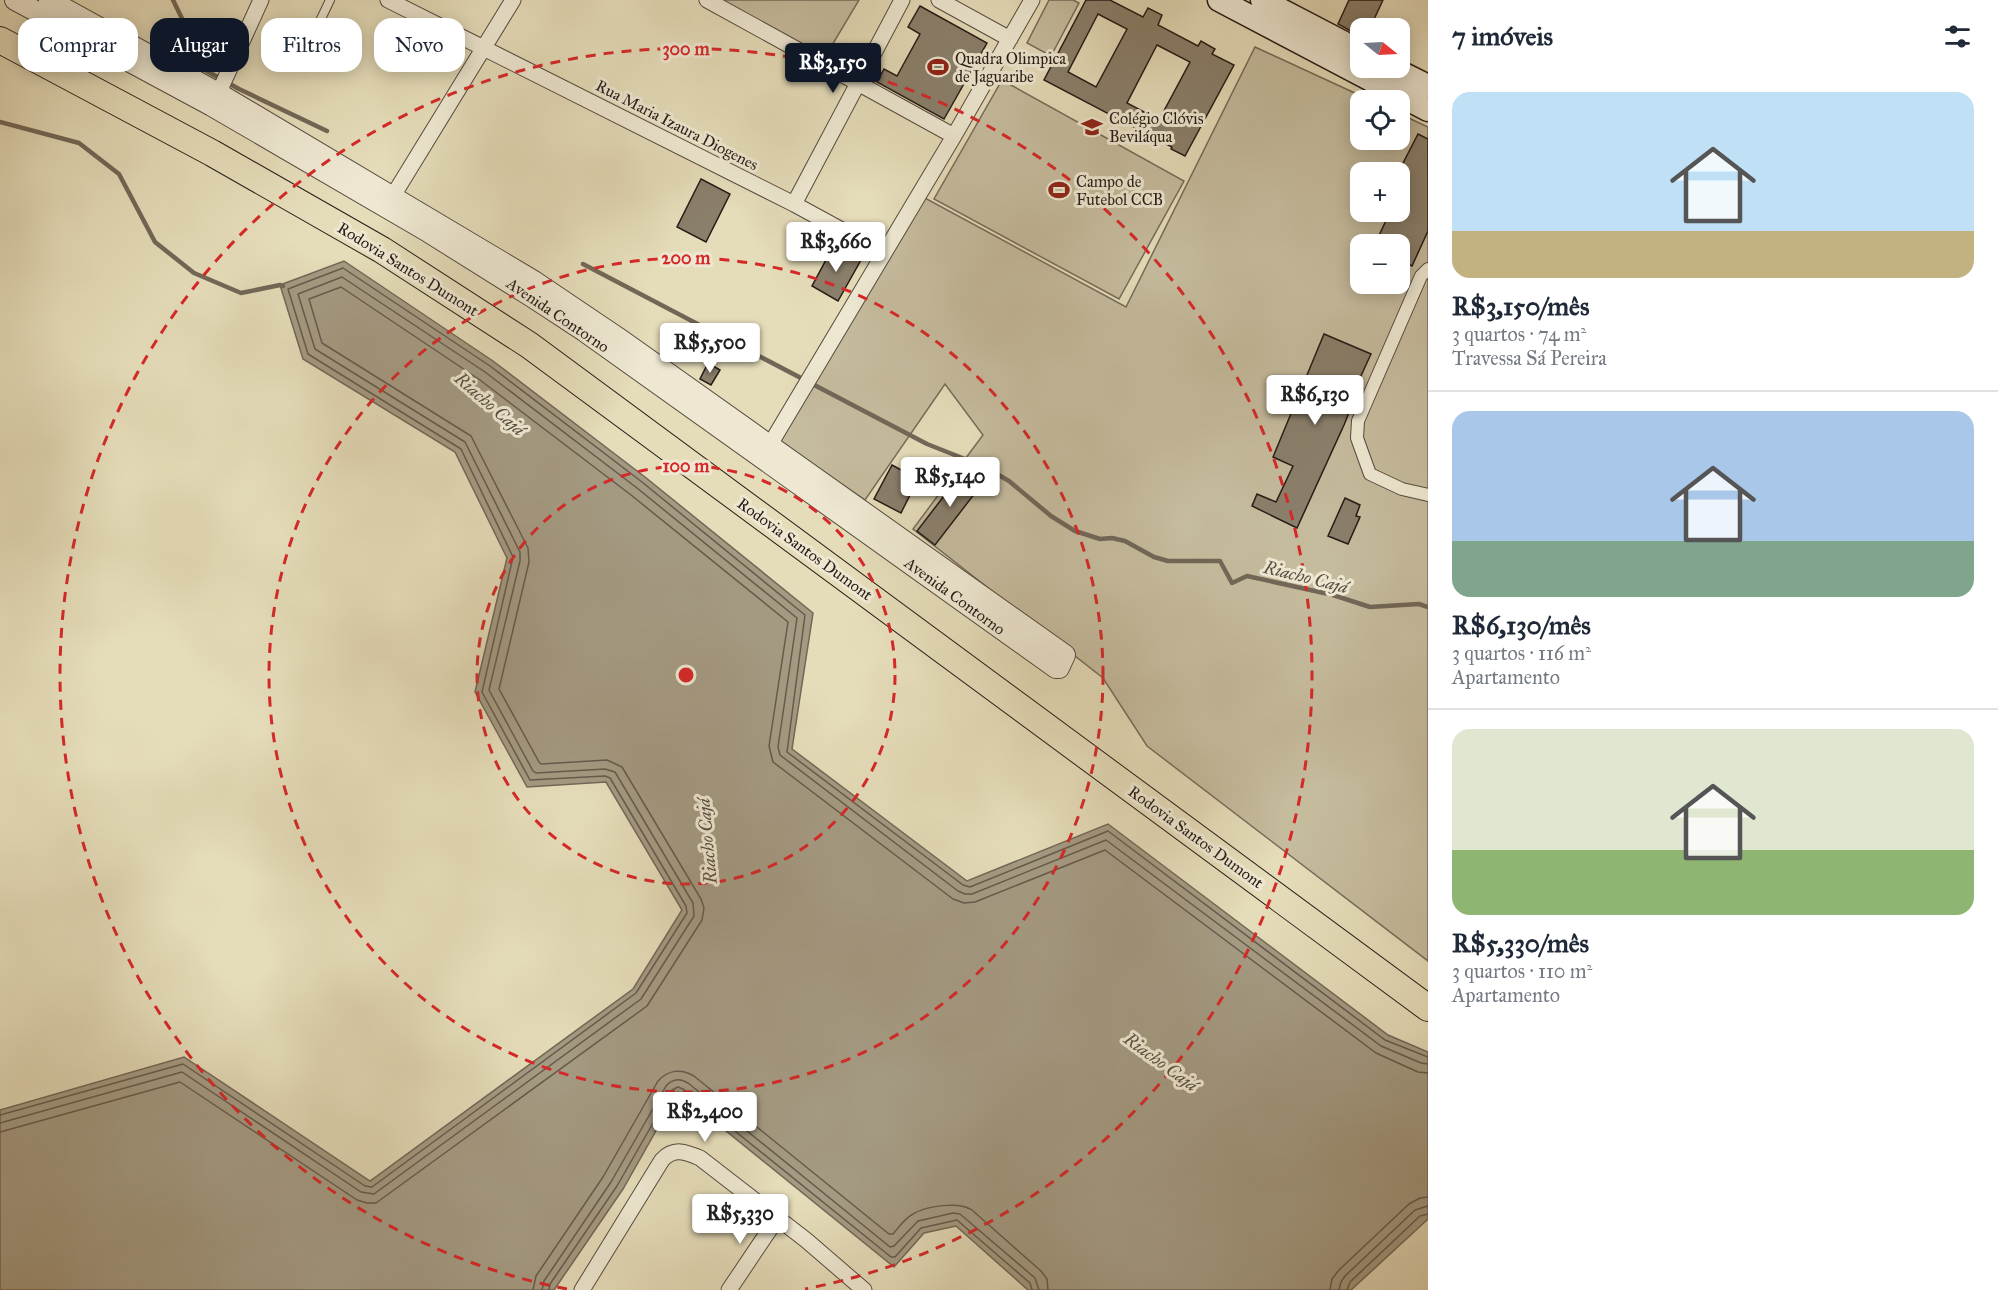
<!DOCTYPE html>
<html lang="pt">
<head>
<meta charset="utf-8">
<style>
	:root { --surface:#fff; --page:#f2f2f3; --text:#1f2937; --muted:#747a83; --line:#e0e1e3; --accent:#111827 }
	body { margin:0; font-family:"IM FELL Great Primer",serif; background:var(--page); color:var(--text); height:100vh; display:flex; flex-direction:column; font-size:22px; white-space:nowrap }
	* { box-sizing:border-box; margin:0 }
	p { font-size:20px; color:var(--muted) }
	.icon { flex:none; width:33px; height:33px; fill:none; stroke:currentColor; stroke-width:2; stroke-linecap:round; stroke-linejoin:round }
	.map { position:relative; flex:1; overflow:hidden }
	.details { display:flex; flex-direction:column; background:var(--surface); width:570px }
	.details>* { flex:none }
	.banner { position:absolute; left:18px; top:18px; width:570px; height:54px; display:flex; gap:12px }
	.needle { width:39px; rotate:108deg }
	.controls { position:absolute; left:1350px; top:18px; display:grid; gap:12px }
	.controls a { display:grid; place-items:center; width:60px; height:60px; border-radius:12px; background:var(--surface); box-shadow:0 3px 15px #0003; font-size:30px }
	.price { position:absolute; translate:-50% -51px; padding:0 14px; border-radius:6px; background:#fff; color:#222; font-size:20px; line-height:39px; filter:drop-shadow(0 2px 3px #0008) }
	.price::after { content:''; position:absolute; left:50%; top:36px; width:18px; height:14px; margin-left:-9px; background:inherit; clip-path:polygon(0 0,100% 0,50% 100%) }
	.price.selected { background:var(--accent); color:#fff }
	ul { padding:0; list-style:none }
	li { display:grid; align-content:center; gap:12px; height:318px; padding:0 24px }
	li+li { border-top:2px solid var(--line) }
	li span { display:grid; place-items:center; height:186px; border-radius:18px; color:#555 }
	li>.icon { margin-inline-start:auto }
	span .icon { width:108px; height:108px; fill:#fffc; stroke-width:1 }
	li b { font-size:26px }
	h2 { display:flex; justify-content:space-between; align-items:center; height:72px; padding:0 24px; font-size:26px }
	.chip { padding:0 21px; border-radius:18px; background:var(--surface); box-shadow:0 3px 15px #0003; font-size:21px; line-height:54px }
	.chip.selected { background:var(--accent); color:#fff }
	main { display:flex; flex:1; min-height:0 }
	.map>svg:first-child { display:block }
	.green { fill:#c5bb9d; stroke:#766b5a; stroke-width:1.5; fill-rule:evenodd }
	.water { fill:#a49a82; stroke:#726757; stroke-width:1.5 }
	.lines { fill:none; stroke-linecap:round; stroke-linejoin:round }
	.shore { stroke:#665a4c; stroke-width:1.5 }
	.stream { stroke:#726757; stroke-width:4.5 }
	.building { fill:#8a7f6b; stroke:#271b16; stroke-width:1.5; fill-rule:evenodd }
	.service-casing { stroke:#564b3f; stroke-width:10 }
	.pedestrian-casing { stroke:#564b3f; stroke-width:14 }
	.minor-casing { stroke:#564b3f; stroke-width:17 }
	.tertiary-casing { stroke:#564b3f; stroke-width:22 }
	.secondary-casing { stroke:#271b16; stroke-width:25 }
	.trunk-casing { stroke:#271b16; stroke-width:28 }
	.service { stroke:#eee8d2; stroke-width:8 }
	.pedestrian { stroke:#eee8d2; stroke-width:12 }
	.minor { stroke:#eee8d2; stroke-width:15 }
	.tertiary { stroke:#eee8d2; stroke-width:20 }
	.secondary { stroke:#eee8d2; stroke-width:22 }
	.trunk { stroke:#e5dcb9; stroke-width:26 }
	.ring { fill:none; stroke:#d62828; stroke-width:3; stroke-dasharray:10 8 }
	.labels { text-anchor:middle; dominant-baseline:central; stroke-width:6; stroke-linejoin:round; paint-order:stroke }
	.poi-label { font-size:16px; fill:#271b16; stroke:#eee8d2; text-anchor:start }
	.street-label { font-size:16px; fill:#271b16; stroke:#eee8d2 }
	.water-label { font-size:18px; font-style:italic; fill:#594e41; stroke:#eee8d2 }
	.centre { fill:#d62828; stroke:#eee8d2; stroke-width:3 }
	.ring-label { font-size:18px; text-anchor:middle; font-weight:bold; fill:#d62828; stroke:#eee8d2; stroke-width:6; stroke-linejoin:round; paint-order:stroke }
</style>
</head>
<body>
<main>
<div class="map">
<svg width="1428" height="1290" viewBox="0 0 1428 1290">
	<rect width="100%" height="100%" fill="#e5dcb9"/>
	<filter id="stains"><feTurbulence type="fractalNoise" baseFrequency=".00333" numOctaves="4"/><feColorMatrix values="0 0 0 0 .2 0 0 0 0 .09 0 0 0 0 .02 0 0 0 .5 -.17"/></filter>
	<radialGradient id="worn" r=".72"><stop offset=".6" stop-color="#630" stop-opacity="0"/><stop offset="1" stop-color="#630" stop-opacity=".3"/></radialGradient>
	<!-- green -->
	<path class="green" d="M717 0H859L825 57Z
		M1049 0H1073L1079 3 1051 56 1027 43Z
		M1255 47 1370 100H1360V140H1400V114L1428 127V961L1147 746 1103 678 913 529 983 435 945 384 865 500 779 441 925 198 1126 307ZM1360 172H1400V212H1360ZM1360 244H1400V284H1360Z
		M1002 80 1184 181 1119 299 934 199Z"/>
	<!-- water -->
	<path class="water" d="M344 261 493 361 645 477 813 613 792 749 967 881 1108 824 1388 1035 1428 1052V1219L1351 1290H1028L956 1226 924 1233 894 1267 678 1092 623 1189 554 1290H0V1110L184 1057 370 1181 633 989 682 910 606 782 527 787 475 692 507 558 455 452 303 359 280 285Z"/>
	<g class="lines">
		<!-- shore -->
		<path class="shore" d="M0 1115 183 1064 365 1186 372 1187 636 993 687 913 686 906 610 778 605 776 530 780 482 692 513 557 461 449 308 354 288 289 343 268 490 366 642 482 805 615 787 752 963 885 970 887 1108 831 1385 1040 1428 1057
			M0 1123 182 1072 361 1192 374 1194 641 999 694 916 693 903 615 772 605 769 536 773 533 771 489 690 520 561V552L465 442 315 349 298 294 342 277 485 372 637 488 797 618 778 747 780 755 958 891 965 894H972L1106 840 1381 1046 1421 1063 1428 1064
			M0 1132 180 1082 357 1200 367 1203H376L647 1006 702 920 704 908 701 899 622 767 607 760 541 764 539 762 499 689 529 562 528 548 471 436 322 343 309 299 341 287 480 380 631 495 788 622 769 746 773 762 953 899 964 903 975 902 1105 850 1376 1053 1418 1072 1428 1073
			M533 1290 536 1276 603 1177 658 1081C668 1070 681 1068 694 1076L889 1234H893C899 1227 905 1218 913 1214 926 1206 959 1201 972 1210L1041 1271 1047 1279 1048 1290
			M542 1290 544 1281 611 1182 666 1086C672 1079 680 1078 688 1083L890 1247 894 1246 918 1221 953 1213 960 1214 1035 1278 1039 1290
			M549 1290 550 1284 617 1186 672 1090 678 1087 683 1089 891 1257H895L921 1228 957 1220 1030 1283 1032 1290
			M1330 1290 1332 1279 1339 1270 1409 1204 1420 1198 1428 1197
			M1339 1290 1341 1282 1345 1276 1415 1210 1428 1206
			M1347 1290 1350 1282 1420 1216 1428 1214"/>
		<!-- stream -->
		<path class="stream" d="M173 0 190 35 189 61 239 89 327 131
			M0 122 79 143 119 174 155 242 194 273 241 293 280 285 283 286
			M583 264 927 444 985 467 1009 481 1051 516 1075 531 1100 539 1112 538 1125 541 1154 557 1168 561H1220L1232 583 1247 576 1333 595 1370 607 1419 604 1428 607"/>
	</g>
	<!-- building -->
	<path class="building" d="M1086 0H1110L1143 17 1148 8 1162 15 1158 25 1198 46 1201 41 1215 49 1212 54 1234 65 1185 156 1171 149 1172 147 1044 80ZM1098 14 1127 29 1096 87 1068 72ZM1157 45 1190 62 1159 120 1127 103Z
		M1349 0H1383L1370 28H1360V36L1338 24Z
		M920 6 987 43 944 119 877 82 884 69 897 76 920 34 908 27Z
		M1418 134 1428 139V231L1412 266 1400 260V244H1375L1390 212H1400V169Z
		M701 179 730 194 706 242 677 227Z
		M834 245 861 260 838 301 812 286Z
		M1324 334 1371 354 1355 389 1358 390 1344 425 1297 528 1252 506 1257 494 1276 502 1293 466 1273 457Z
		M708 363 720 370 711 385 700 379Z
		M892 465 918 479 901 513 874 499Z
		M964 470 982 484 935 545 917 531Z
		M1345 498 1360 505 1356 516 1360 517 1348 544 1328 536Z"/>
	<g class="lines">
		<defs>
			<path id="service" d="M308 46 330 0"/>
			<path id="pedestrian" d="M1428 269 1421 276 1358 421 1357 438 1370 474 1402 489 1428 495"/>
			<path id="minor" d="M388 0 794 204 884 253
				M707 0 954 136
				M939 0 1010 39
				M214 103 261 0
				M388 204 513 0
				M794 204 902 0
				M765 453 954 136 1032 0
				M582 1290 662 1160C674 1147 686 1152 700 1158L806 1240 864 1290
				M729 1290 778 1217"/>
			<path id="tertiary" d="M15 0 212 106 425 230 532 297 584 331 1056 668H1059L1065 655 617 337 534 281 218 93 49 0"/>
			<path id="secondary" d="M1219 0 1428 110
				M1262 0 1360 51
				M1392 68 1428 86"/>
			<path id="trunk" d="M0 40 212 153 382 250 529 345 1428 1008"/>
		</defs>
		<!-- service casing -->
		<use href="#service" class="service-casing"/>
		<!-- pedestrian casing -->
		<use href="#pedestrian" class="pedestrian-casing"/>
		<!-- minor casing -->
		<use href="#minor" class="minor-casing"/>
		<!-- tertiary casing -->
		<use href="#tertiary" class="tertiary-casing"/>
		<!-- secondary casing -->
		<use href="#secondary" class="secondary-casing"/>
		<!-- trunk casing -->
		<use href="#trunk" class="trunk-casing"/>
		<!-- service -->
		<use href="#service" class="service"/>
		<!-- pedestrian -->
		<use href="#pedestrian" class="pedestrian"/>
		<!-- minor -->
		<use href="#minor" class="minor"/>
		<!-- tertiary -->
		<use href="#tertiary" class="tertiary"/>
		<!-- secondary -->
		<use href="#secondary" class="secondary"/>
		<!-- trunk -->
		<use href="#trunk" class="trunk"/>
	</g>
	<!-- distance rings -->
	<g class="ring">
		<circle cx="686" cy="675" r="209"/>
		<circle cx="686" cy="675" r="417"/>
		<path d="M567 1289A626 626 0 1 1 805 1289"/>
	</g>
	<!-- icons -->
	<defs>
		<symbol id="stadium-bare" viewBox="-9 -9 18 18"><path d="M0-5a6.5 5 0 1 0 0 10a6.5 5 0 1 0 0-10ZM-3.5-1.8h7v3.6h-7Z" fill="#8f2418" stroke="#eee8d2" stroke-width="2.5" paint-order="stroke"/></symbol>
		<symbol id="school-bare" viewBox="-9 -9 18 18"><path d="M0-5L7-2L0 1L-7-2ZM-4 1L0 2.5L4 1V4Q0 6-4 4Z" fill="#8f2418" stroke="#eee8d2" stroke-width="2.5" paint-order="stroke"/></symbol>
	</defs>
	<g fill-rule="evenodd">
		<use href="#stadium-bare" x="923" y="52" width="30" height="30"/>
		<use href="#school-bare" x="1077" y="112" width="30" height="30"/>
		<use href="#stadium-bare" x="1044" y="175" width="30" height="30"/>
	</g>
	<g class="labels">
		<!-- poi labels -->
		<g class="poi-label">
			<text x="955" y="58">Quadra Olimpica<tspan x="955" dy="18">de Jaguaribe</tspan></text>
			<text x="1109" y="118">Colégio Clóvis<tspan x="1109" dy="18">Beviláqua</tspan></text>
			<text x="1076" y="181">Campo de<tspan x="1076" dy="18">Futebol CCB</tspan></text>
		</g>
		<!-- street labels -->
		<g class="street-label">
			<text transform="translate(677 125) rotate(27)">Rua Maria Izaura Diogenes</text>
			<text transform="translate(408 269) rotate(32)">Rodovia Santos Dumont</text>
			<text transform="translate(558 315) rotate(34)">Avenida Contorno</text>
			<text transform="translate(805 549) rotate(36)">Rodovia Santos Dumont</text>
			<text transform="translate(955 596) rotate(36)">Avenida Contorno</text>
			<text transform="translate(1196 837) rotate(36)">Rodovia Santos Dumont</text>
		</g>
		<!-- water labels -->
		<g class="water-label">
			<text transform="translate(490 404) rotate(41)">Riacho Cajá</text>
			<text transform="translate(1306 577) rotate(14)">Riacho Cajá</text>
			<text transform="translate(707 841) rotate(-95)">Riacho Cajá</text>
			<text transform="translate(1161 1062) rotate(36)">Riacho Cajá</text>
		</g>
	</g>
	<circle cx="686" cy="675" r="9" class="centre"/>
	<g class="ring-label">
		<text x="686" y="55">300 m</text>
		<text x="686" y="264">200 m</text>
		<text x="686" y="472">100 m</text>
	</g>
	<rect width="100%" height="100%" filter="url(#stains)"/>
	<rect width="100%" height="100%" fill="url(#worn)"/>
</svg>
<div class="controls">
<a><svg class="needle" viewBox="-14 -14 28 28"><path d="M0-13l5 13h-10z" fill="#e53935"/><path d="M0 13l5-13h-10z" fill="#747a83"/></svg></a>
<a><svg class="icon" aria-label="locate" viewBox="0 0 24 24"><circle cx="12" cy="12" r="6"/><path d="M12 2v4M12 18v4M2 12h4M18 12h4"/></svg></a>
<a>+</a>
<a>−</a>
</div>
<b class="price selected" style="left:833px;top:94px">R$3,150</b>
<b class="price" style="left:836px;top:273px">R$3,660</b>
<b class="price" style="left:710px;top:374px">R$5,500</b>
<b class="price" style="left:1315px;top:426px">R$6,130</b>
<b class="price" style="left:950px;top:508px">R$5,140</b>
<b class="price" style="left:705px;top:1143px">R$2,400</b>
<b class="price" style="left:740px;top:1245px">R$5,330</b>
<div class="banner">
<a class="chip">Comprar</a>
<a class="chip selected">Alugar</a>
<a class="chip">Filtros</a>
<a class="chip">Novo</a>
</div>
</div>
<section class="details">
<h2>7 imóveis<svg class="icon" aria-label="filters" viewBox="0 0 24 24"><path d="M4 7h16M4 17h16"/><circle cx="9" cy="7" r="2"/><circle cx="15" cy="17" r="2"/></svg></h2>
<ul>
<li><span style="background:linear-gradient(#bfe0f5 75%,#c2b280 0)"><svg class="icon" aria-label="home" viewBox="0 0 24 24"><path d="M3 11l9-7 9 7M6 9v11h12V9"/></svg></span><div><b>R$3,150/mês</b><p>3 quartos · 74 m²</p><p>Travessa Sá Pereira</p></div></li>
<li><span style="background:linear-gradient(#a9c7e8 70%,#7fa58c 0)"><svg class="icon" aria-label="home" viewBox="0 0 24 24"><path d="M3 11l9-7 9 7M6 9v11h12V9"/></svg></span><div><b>R$6,130/mês</b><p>3 quartos · 116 m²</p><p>Apartamento</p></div></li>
<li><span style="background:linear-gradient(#dfe7d0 65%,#8fb573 0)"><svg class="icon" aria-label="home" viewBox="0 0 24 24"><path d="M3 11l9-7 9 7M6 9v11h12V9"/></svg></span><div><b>R$5,330/mês</b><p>3 quartos · 110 m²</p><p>Apartamento</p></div></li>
</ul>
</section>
</main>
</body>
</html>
